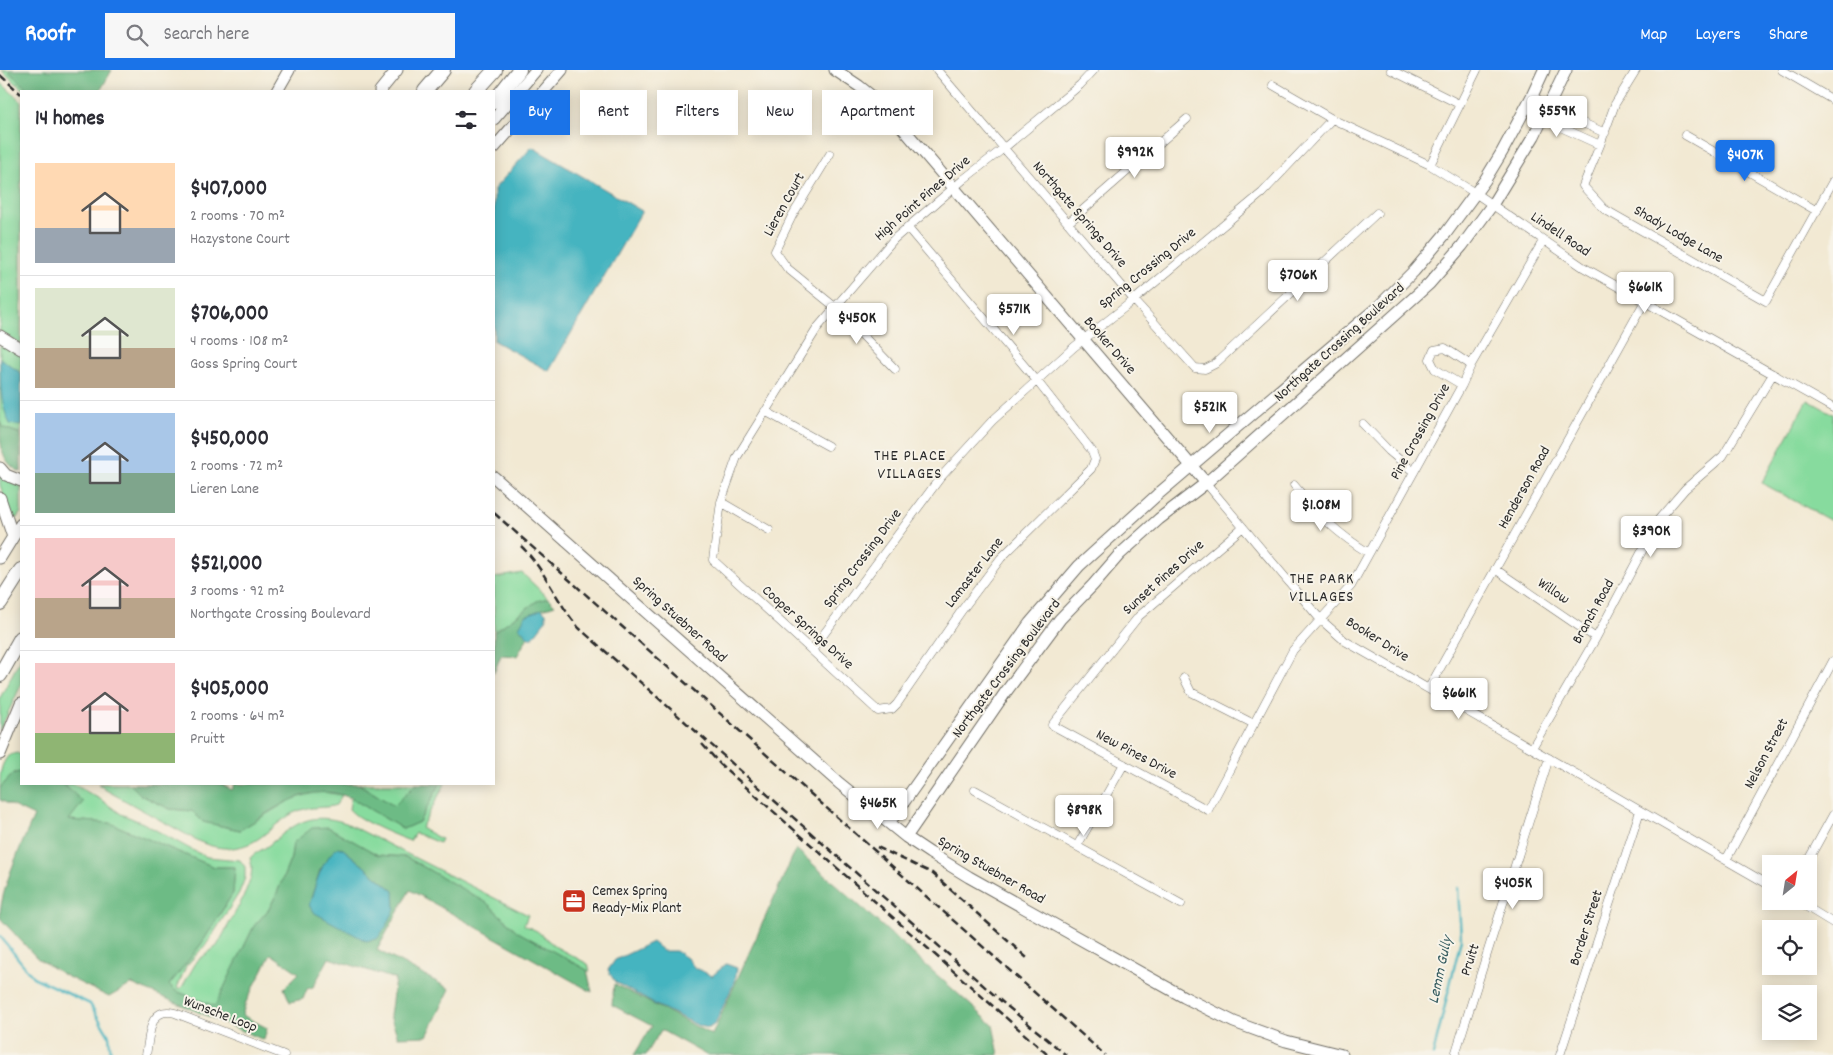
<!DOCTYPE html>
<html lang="en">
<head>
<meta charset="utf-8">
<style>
	:root { --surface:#fff; --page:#f7f7f7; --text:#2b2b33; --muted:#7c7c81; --line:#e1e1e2; --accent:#1a73e8 }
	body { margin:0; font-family:Dekko,sans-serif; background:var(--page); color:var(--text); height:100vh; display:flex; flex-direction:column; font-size:19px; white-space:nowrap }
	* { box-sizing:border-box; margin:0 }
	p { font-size:16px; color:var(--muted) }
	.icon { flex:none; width:28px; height:28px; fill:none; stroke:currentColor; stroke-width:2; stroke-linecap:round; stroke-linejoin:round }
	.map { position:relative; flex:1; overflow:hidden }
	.side { position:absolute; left:20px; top:20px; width:475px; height:695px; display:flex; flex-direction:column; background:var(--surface); border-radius:0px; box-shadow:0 2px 12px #0003 }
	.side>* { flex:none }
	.guide { position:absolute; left:510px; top:20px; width:475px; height:45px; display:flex; gap:10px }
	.needle { width:32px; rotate:30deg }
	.controls { position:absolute; left:1762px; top:785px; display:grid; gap:10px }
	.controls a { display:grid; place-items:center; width:55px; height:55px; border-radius:0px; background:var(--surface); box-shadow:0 2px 12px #0003; font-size:25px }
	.price { position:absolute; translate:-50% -42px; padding:0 11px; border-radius:5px; background:#fff; color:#222; font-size:16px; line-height:32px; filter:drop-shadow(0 1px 2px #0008) }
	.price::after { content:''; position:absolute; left:50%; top:30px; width:15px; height:11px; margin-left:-8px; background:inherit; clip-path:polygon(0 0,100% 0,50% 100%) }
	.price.current { background:var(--accent); color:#fff }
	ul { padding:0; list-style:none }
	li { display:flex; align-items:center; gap:15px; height:125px; padding:0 15px }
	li+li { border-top:1px solid var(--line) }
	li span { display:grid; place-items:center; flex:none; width:140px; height:100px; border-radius:0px; color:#555 }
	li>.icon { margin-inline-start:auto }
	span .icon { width:60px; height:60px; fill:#fffc; stroke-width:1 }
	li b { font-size:21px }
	h2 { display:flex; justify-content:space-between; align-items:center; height:60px; padding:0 15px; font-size:21px }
	.tag { padding:0 18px; border-radius:0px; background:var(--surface); box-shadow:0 2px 12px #0003; font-size:18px; line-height:45px }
	.tag.current { background:var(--accent); color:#fff }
	header { display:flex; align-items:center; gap:30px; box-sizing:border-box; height:70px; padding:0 25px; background:var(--accent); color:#fff }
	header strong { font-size:24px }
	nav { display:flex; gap:28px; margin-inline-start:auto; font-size:18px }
	.search { width:350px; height:45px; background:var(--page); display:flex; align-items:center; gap:12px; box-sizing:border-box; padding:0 18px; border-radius:0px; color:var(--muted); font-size:19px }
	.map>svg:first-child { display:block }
	.green { fill:#87db9e; stroke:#598364 }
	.forest { fill:#6dbb85; stroke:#4c7358; fill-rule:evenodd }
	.water { fill:#45b4c0; stroke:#387076 }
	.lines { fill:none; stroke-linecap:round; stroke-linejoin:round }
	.stream { stroke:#45b4c0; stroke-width:2.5 }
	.street-casing { stroke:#716e66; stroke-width:9 }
	.secondary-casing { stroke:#716e66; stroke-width:13 }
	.highway-casing { stroke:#716e66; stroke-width:16 }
	.street { stroke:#fff; stroke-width:8 }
	.secondary { stroke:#fff; stroke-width:11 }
	.highway { stroke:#fff; stroke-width:14 }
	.rail { stroke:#2b2b2b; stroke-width:2.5; stroke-dasharray:8 4; stroke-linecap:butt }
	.labels { text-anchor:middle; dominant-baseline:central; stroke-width:4; stroke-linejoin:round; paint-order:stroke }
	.street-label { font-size:15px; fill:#2b2b2b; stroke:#f7f3e8 }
	.poi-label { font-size:15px; fill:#2b2b2b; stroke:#f7f3e8; text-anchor:start }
	.neighbourhood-label { font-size:16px; letter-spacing:1px; fill:#2b2b2b; stroke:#f7f3e8 }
	.water-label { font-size:16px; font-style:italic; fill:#345b5f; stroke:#f7f3e8 }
</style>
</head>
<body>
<header>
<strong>Roofr</strong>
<div class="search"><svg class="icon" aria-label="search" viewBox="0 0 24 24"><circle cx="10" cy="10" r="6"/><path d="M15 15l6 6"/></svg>Search here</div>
<nav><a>Map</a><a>Layers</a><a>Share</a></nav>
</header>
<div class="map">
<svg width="1833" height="985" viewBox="0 0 1833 985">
	<rect width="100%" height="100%" fill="#f7f3e8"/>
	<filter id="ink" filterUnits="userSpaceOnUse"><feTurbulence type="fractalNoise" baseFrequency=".02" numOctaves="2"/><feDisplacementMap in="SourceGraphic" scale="10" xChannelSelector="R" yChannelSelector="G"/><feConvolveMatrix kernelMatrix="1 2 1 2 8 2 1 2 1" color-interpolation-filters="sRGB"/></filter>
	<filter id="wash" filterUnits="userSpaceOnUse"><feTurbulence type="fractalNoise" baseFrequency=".0096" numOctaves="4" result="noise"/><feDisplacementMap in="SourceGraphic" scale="20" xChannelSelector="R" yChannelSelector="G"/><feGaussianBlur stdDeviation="1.12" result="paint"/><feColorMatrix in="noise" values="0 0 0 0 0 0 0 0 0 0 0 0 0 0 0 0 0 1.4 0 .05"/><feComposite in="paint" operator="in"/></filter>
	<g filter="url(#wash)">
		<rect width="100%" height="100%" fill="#f2e9d3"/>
		<!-- green -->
		<path class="green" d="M1 0H7L30 21H25Z
			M0 12 21 31V274L0 262Z
			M0 276H6L21 285V364L2 357 0 351Z
			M1808 330 1833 344V452L1762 413Z
			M0 403 21 414V442L16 449H12L0 415Z
			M522 503 548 528 537 531 494 562V508Z
			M21 588V615L0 660V628Z
			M17 683 21 685V702L14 703 0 718C0 705 0 695 9 685Z
			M61 714H73L100 729 121 744 143 753 194 781 207 787 240 790 245 797V808L239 823 208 872 186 896 177 918 179 919 182 917 197 891 217 876 243 828 251 807 252 797 250 788C255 782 263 780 269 775 296 753 310 741 346 753L528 845 524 855 537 861 556 877 588 894 590 902 518 862 487 833 406 787 378 785 328 757 293 773 291 788 277 823 269 839 254 856 215 937 176 921 169 915 202 873 233 823 235 797H214L110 753 68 750 69 719Z
			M98 714H130L141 725 170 739 192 741 203 752 240 760 290 730 318 721 342 725 336 735C324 739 311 736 298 741 286 746 276 755 266 763 245 781 222 782 198 771L106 720Z
			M359 714H416L394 736Z
			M440 714H445L421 758 441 769 439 773 415 763 410 771C396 766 357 750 349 739L351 728 403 759 419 752Z"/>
		<!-- forest -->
		<path class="forest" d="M7 0H112L100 21H30Z
			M0 351 2 357 21 364V402C0 393 0 373 0 351Z
			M548 528 555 535 540 540 519 557 528 567 517 586 501 585 494 603V562L537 531Z
			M21 702V714H61L69 719 83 732 69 750 110 753 214 797H235L233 823 202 873 169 915 176 921 215 936 254 856 269 839 277 823 291 788 293 773 312 758 328 757 378 785 406 787 487 833 518 862 587 900 592 922 410 820 377 880 450 919 427 966 398 967 390 946 395 909 329 888 313 917 307 919 303 929 290 932 284 918 299 903 271 884 246 932 242 945 267 958 264 970 132 914 109 927 64 905 37 888 0 848C0 819 22 774 34 746L0 730V718L14 703ZM338 777 343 779 394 821 309 835 320 800Z
			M130 714H221L232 720 235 714H359L394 736 416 714H440L419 752 403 759 351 728C308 710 276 739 240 760L203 752 192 741 170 739 141 725Z
			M796 779 993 955 999 985H706L661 960 646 985H634L652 956 612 935 614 914 712 965Z"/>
		<!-- water -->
		<path class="water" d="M532 77 642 141 549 301 494 271V119Z
			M0 288 21 303V356L10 354C0 334 0 312 0 288Z
			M542 539 546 543V550L532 568 528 567 519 557 525 546Z
			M338 777 343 779 394 821 395 839 386 857 377 869 366 871 313 842 309 835C317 813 319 793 338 777Z
			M652 872 663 881H676L687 888 694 897 712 906 726 894 737 898 735 911 715 954 709 958 699 956 654 934 615 912 608 900 615 890Z"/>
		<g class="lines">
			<!-- stream -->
			<path class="stream" d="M0 866 33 907 90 934 109 966 111 985
				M1433 985 1461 869 1458 818"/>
		</g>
	</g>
	<g filter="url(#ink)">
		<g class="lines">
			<defs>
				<path id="street" d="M937 0 1134 230 1195 298 1205 299 1215 294 1377 143
					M1391 0 1459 34
					M1636 0 1615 34 1600 75 1583 116 1604 139 1766 231 1833 111
					M1782 0 1833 30
					M1273 15 1332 49 1430 95 1475 123 1583 197 1833 338
					M1532 26 1563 44 1605 63
					M1526 37 1556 55 1600 75
					M1685 65 1817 141
					M830 84 792 146 775 181 787 198 835 237 895 299
					M1430 95 1477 0
					M1068 153 1187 49
					M907 157 1037 311 1092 381 1095 389 1091 399 1001 488 962 540 897 634 892 639 878 641 713 490 721 432 737 387 818 257 894 169 964 109 1004 78 1080 15 1094 0
					M1462 315 1435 299 1430 289 1434 280 1445 278 1471 295
					M765 341 828 376
					M1363 354 1389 381 1414 402
					M1206 413 1320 549 1345 571 1771 816
					M1294 415C1318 444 1337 464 1369 483
					M721 432 769 460
					M1243 457 1139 546 1052 655 1208 740 1293 580 1351 516 1462 315 1471 295 1543 171
					M1495 499 1596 568
					M812 580 940 408 992 351 1074 277 1134 230 1262 123 1332 49
					M1184 608 1191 622 1254 654
					M1429 618 1645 231
					M1532 678 1596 568 1659 449 1685 419 1723 386 1773 304
					M975 720 1181 834
					M1077 776 1124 694
					M1726 790 1833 591
					M1806 794 1833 745
					M1797 831 1833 853
					M146 985C150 966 148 936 175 943L284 985
					M1455 985 1549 688
					M1560 985 1640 741"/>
				<path id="secondary" d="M835 0 859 16 884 36 1206 413
					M277 21 289 0
					M380 21 397 0
					M494 49 536 0
					M494 78 562 0
					M0 266 21 279
					M0 398 6 405 21 411
					M494 407 839 713 906 767 930 783 969 807 1184 927 1234 952 1286 971 1342 985
					M0 428 13 467
					M0 488 21 454
					M0 684 21 633
					M889 753 1030 553 1079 496 1157 425 1379 236 1414 201 1446 163 1485 110 1502 82 1532 26 1544 0
					M906 767 1005 623 1060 549 1093 515 1119 485 1159 449 1206 413 1390 249 1429 214 1462 176 1492 135 1534 66 1566 0"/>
				<path id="highway" d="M425 21 443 0
					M476 21 495 0
					M494 32 519 0
					M0 533 21 500
					M0 605 21 568"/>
			</defs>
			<!-- street casing -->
			<use href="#street" class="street-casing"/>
			<!-- secondary casing -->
			<use href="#secondary" class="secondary-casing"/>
			<!-- highway casing -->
			<use href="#highway" class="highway-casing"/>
			<!-- street -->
			<use href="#street" class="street"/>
			<!-- secondary -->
			<use href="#secondary" class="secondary"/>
			<!-- highway -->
			<use href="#highway" class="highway"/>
			<!-- rail -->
			<path class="rail" d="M0 5 21 24
				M494 443 1105 985
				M521 476C545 499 557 533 579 558L1001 931 1066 985
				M702 674 720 694 1048 985
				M877 777 932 803 1027 888"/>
		</g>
	</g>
	<!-- icons -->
	<defs>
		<symbol id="office-square" viewBox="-11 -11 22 22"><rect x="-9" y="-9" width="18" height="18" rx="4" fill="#c8321e" stroke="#f7f3e8"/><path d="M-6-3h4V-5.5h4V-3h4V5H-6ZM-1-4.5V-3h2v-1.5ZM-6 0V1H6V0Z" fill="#fff"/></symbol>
	</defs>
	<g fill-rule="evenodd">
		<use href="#office-square" x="560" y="817" width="28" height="28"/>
	</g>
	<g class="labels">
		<!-- street labels -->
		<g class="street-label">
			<text transform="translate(923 129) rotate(-41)">High Point Pines Drive</text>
			<text transform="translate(785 135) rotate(-61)">Lieren Court</text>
			<text transform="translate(1079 145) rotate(49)">Northgate Springs Drive</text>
			<text transform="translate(1560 165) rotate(34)">Lindell Road</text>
			<text transform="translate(1678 165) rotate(30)">Shady Lodge Lane</text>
			<text transform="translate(1148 199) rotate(-39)">Spring Crossing Drive</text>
			<text transform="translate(1340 273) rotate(-42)">Northgate Crossing Boulevard</text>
			<text transform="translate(1109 276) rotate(49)">Booker Drive</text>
			<text transform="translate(1421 362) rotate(-61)">Pine Crossing Drive</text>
			<text transform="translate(1525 418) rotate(-61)">Henderson Road</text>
			<text transform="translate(863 489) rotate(-53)">Spring Crossing Drive</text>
			<text transform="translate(975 503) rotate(-52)">Lamaster Lane</text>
			<text transform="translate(1164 508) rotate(-42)">Sunset Pines Drive</text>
			<text transform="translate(1553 522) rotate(34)">Willow</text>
			<text transform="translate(1594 542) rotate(-61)">Branch Road</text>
			<text transform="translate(679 550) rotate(42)">Spring Stuebner Road</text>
			<text transform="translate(807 558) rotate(42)">Cooper Springs Drive</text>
			<text transform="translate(1377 570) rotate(32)">Booker Drive</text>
			<text transform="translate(1007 599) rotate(-53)">Northgate Crossing Boulevard</text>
			<text transform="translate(1767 684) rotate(-62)">Nelson Street</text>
			<text transform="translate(1136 685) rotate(28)">New Pines Drive</text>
			<text transform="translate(991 801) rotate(30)">Spring Stuebner Road</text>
			<text transform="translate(1587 858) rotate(-72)">Border Street</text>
			<text transform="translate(1471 890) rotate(-72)">Pruitt</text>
			<text transform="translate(220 945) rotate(21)">Wunsche Loop</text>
		</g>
		<!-- poi labels -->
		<g class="poi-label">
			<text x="592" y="822">Cemex Spring<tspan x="592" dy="17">Ready-Mix Plant</tspan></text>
		</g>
		<!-- neighbourhood labels -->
		<g class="neighbourhood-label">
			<text x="910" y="386">THE PLACE<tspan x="910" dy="18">VILLAGES</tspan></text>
			<text x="1322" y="509">THE PARK<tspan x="1322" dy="18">VILLAGES</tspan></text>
		</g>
		<!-- water labels -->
		<g class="water-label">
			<text transform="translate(1441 900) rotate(-78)">Lemm Gully</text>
		</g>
	</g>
</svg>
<div class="controls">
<a><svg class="needle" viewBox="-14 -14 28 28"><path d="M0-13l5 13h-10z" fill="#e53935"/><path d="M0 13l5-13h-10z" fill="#7c7c81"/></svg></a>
<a><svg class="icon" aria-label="locate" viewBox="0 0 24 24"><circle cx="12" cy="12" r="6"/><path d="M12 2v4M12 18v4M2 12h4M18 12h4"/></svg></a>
<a><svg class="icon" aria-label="layers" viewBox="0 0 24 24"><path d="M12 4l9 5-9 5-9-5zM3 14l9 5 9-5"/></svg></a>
</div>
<b class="price" style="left:1557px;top:68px">$559K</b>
<b class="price" style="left:1135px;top:109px">$992K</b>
<b class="price current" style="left:1745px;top:112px">$407K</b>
<b class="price" style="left:1298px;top:232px">$706K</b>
<b class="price" style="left:1645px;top:244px">$661K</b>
<b class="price" style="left:1014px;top:266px">$571K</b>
<b class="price" style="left:857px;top:275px">$450K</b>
<b class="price" style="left:1210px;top:364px">$521K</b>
<b class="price" style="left:1321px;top:462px">$1.08M</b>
<b class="price" style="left:1651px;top:488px">$390K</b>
<b class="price" style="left:1459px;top:650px">$661K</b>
<b class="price" style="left:878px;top:760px">$465K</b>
<b class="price" style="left:1084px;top:767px">$898K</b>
<b class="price" style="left:1513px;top:840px">$405K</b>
<div class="guide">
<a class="tag current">Buy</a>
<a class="tag">Rent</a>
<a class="tag">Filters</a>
<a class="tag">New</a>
<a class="tag">Apartment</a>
</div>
<section class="side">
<h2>14 homes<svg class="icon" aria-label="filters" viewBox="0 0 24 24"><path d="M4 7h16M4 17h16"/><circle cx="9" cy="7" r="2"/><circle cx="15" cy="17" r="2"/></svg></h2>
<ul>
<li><span style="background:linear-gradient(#ffd9b3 65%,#9aa5b1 0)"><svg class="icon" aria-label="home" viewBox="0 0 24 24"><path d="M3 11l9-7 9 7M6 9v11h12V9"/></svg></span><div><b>$407,000</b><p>2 rooms · 70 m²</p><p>Hazystone Court</p></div></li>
<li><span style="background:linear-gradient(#dfe7d0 60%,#b9a48a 0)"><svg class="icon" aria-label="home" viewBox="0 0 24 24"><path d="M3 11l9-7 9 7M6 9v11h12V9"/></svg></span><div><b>$706,000</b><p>4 rooms · 108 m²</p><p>Goss Spring Court</p></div></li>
<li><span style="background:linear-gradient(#a9c7e8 60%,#7fa58c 0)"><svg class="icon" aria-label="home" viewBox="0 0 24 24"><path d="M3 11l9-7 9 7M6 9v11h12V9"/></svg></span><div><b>$450,000</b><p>2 rooms · 72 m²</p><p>Lieren Lane</p></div></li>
<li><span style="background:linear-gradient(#f6c9c9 60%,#b9a48a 0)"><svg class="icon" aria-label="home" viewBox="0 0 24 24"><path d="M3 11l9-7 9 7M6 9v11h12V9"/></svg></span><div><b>$521,000</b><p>3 rooms · 92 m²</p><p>Northgate Crossing Boulevard</p></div></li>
<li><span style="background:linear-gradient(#f6c9c9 70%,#8fb573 0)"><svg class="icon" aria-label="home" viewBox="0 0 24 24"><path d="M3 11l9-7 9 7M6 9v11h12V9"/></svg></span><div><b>$405,000</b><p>2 rooms · 64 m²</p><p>Pruitt</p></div></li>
</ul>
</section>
</div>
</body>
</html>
